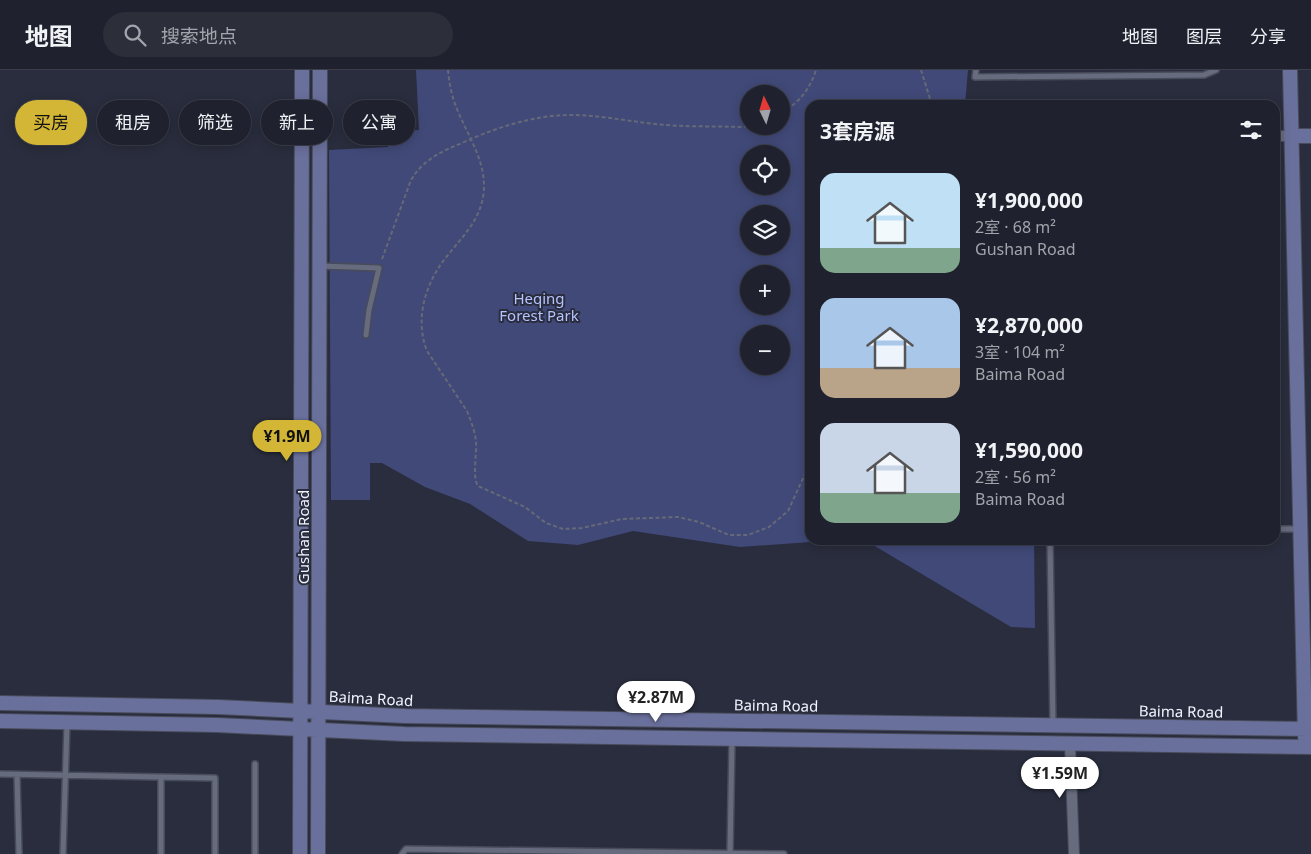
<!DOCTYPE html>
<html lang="zh">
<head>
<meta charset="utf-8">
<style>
	:root { --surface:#1f222e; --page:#2c2f3a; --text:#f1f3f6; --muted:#a1a4aa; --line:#3c3f4a; --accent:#d3b635 }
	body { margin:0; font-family:"Noto Sans","Noto Sans SC",sans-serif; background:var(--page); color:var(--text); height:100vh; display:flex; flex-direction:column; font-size:19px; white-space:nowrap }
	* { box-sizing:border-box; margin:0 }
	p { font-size:16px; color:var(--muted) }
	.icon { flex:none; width:28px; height:28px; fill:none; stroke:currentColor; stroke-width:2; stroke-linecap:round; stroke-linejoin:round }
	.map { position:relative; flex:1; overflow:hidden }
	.sheet { position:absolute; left:805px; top:30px; width:475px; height:445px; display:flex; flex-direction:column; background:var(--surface); border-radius:15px; box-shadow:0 2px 12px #0003,0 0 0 1px var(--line) }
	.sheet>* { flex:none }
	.top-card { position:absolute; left:15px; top:30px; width:475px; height:45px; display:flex; gap:10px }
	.needle { width:32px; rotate:355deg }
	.controls { position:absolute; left:740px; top:15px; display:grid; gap:10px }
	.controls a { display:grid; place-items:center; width:50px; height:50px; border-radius:50%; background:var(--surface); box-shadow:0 2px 12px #0003,0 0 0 1px var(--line); font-size:25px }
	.price { position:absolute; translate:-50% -42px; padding:0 11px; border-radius:18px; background:#fff; color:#222; font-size:16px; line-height:32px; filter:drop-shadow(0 1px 2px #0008) }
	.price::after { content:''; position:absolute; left:50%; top:30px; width:15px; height:11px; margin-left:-8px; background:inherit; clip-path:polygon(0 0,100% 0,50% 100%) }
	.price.active { background:var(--accent); color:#111 }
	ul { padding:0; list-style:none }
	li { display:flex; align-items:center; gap:15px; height:125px; padding:0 15px }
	li span { display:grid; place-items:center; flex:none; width:140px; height:100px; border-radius:15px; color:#555 }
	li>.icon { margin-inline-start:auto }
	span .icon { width:60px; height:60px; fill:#fffc; stroke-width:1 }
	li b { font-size:21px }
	h2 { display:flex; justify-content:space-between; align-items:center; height:60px; padding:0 15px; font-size:21px }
	.pill { padding:0 18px; border-radius:22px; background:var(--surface); box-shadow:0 2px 12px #0003,0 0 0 1px var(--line); font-size:18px; line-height:45px }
	.pill.active { background:var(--accent); color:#111 }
	header { display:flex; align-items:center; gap:30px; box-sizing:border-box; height:70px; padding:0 25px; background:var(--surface); border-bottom:1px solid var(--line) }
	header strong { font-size:24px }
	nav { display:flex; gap:28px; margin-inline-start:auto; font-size:18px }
	.search { width:350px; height:45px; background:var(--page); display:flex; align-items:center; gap:12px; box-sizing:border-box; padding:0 18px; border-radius:28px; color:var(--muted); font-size:19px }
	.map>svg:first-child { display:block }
	.green { fill:#414978; fill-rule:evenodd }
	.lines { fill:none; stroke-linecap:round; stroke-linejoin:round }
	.lane-casing { stroke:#484b59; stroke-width:8 }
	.street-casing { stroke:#484b59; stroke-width:12 }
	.secondary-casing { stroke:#484b59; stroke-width:16 }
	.path { stroke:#656978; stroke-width:2; stroke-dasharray:4 2.5; stroke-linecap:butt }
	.lane { stroke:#676b7e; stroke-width:5 }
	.street { stroke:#676b7e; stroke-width:10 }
	.secondary { stroke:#6a709c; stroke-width:14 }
	.labels { text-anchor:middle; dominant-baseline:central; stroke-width:4; stroke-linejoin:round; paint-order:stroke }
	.park-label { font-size:15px; fill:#b7c3ff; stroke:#292d3d }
	.street-label { font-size:15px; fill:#f1f4ff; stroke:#292d3d }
</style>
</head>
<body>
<header>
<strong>地图</strong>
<div class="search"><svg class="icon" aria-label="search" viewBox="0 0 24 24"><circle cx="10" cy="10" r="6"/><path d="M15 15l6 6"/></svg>搜索地点</div>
<nav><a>地图</a><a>图层</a><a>分享</a></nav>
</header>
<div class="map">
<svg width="1311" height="784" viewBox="0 0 1311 784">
	<rect width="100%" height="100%" fill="#292d3d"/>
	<!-- green -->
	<path class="green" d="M416 0H968L965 35H810V470H838L740 477 633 461 578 475 528 471 470 434 425 417 382 393H370V430H331L329 80 388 77 389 62 419 60ZM749 24H781V56H749ZM749 84H781V116H749ZM749 144H781V176H749ZM749 204H781V236H749ZM749 264H781V296H749Z
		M1275 85H1276V228H1275Z
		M851 470H1034L1035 558 1011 557 873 475Z"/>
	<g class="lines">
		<defs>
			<path id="lane" d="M976 0 975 7 1204 5 1216 0
				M320 196 379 198 369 240 366 265
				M1275 459H1299
				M1050 470 1053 655
				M0 704 215 708V784
				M17 705 19 784
				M161 707V784
				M63 784 67 653
				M255 784V694
				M402 784 406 779 784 784
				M730 784 732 669"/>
			<path id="street" d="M1275 66H1291
				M1070 674 1074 784"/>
			<path id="secondary" d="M1290 0 1305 667
				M1291 66H1311
				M0 633 218 637 405 646 1311 659
				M0 651 217 655 404 664 1311 677
				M300 784 302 0
				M318 784 320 0"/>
		</defs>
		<!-- lane casing -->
		<use href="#lane" class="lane-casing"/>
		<!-- street casing -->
		<use href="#street" class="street-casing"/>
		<!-- secondary casing -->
		<use href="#secondary" class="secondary-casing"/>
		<!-- path -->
		<path class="path" d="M448 0C449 11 451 23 455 34 466 64 489 93 483 127 479 151 463 166 448 185 426 211 414 248 427 281L467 341C471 351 475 361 476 372 477 383 472 407 478 416L525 437 546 453 563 459 582 458 622 449 678 447 699 452 729 465H748L769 457 788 441 810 393
			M921 0 932 35
			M781 43C799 33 810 19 816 0
			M382 189 411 110C423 90 440 82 462 73 497 57 537 44 576 45 607 46 637 53 667 55 692 57 716 56 740 57L749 56"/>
		<!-- lane -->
		<use href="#lane" class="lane"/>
		<!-- street -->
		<use href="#street" class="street"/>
		<!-- secondary -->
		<use href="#secondary" class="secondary"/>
	</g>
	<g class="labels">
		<!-- park labels -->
		<g class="park-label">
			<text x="539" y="228">Heqing<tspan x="539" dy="17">Forest Park</tspan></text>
		</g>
		<!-- street labels -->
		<g class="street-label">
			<text transform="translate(303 467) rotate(-90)">Gushan Road</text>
			<text transform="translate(371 628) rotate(3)">Baima Road</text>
			<text transform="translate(776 635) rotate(1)">Baima Road</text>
			<text transform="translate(1181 641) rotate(1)">Baima Road</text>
		</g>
	</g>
</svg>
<div class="controls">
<a><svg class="needle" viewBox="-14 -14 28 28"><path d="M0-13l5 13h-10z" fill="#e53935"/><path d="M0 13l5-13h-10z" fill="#a1a4aa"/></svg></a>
<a><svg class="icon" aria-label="locate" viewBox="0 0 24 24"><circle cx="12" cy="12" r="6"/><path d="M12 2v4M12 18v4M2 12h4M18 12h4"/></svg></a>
<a><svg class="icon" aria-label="layers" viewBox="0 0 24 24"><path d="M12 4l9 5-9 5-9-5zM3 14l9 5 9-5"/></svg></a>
<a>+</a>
<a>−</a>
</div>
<b class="price active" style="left:287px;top:392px">¥1.9M</b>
<b class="price" style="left:656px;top:653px">¥2.87M</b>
<b class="price" style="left:1060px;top:729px">¥1.59M</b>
<div class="top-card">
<a class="pill active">买房</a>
<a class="pill">租房</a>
<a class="pill">筛选</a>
<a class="pill">新上</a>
<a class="pill">公寓</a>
</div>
<section class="sheet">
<h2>3套房源<svg class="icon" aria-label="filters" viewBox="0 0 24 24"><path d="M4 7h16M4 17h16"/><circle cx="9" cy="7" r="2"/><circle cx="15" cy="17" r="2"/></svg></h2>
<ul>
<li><span style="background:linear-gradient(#bfe0f5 75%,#7fa58c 0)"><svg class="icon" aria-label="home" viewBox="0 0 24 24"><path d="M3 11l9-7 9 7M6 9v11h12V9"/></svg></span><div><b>¥1,900,000</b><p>2室 · 68 m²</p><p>Gushan Road</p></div></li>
<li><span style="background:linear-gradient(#a9c7e8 70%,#b9a48a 0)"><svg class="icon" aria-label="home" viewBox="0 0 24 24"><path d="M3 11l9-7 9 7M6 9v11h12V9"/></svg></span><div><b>¥2,870,000</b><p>3室 · 104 m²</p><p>Baima Road</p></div></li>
<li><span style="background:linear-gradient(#c9d6e8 70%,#7fa58c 0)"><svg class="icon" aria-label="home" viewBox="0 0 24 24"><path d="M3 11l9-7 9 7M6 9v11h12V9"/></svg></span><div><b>¥1,590,000</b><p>2室 · 56 m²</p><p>Baima Road</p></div></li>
</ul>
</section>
</div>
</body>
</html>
